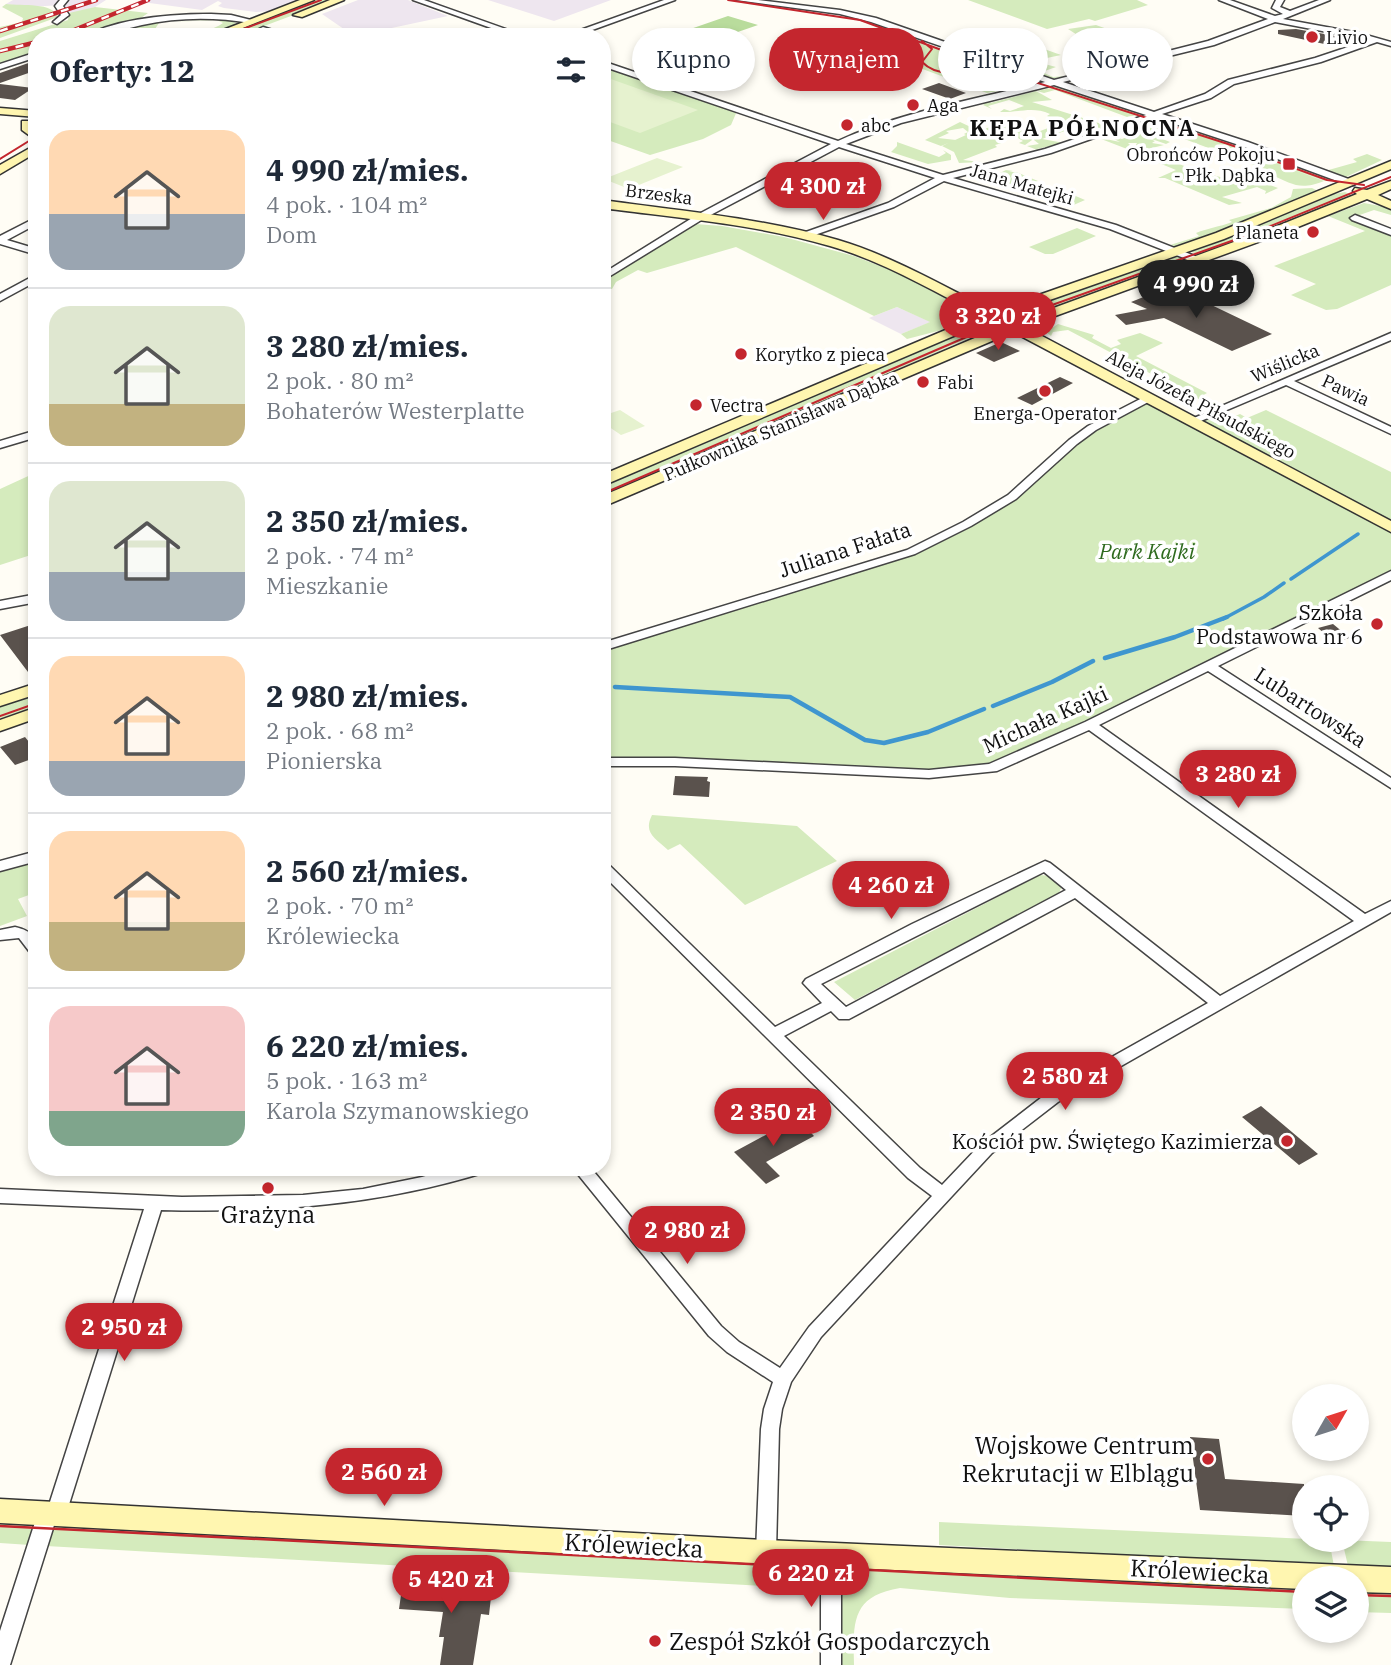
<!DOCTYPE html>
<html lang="pl">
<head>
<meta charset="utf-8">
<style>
	:root { --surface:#fff; --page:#f2f2f3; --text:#1f2937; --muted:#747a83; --line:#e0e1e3; --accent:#c4262e }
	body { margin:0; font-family:"IBM Plex Serif",serif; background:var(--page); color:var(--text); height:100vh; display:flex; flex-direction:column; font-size:26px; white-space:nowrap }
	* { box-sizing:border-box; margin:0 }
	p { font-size:23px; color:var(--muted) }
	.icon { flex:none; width:38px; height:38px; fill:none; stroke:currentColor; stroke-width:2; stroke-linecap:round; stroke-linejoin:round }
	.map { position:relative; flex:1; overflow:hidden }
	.side { position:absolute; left:28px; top:28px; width:583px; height:1148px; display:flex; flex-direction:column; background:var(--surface); border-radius:28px; box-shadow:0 4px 10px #0003 }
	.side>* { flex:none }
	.guide { position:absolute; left:632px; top:28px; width:653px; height:63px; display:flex; gap:14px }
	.needle { width:46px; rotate:51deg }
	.tools { position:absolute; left:1292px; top:1384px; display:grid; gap:14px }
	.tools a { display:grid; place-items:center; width:77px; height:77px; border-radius:50%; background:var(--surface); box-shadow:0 4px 10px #0003; font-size:35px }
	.price { position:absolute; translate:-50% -60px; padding:0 16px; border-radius:24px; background:var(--accent); color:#fff; font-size:23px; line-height:46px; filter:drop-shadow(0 2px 4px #0008) }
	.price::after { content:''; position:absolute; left:50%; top:42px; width:21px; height:16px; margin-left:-10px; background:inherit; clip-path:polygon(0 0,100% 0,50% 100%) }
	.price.active { background:#222; color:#fff }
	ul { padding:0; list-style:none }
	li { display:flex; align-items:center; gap:21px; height:175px; padding:0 21px }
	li+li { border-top:2px solid var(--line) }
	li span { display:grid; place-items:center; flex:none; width:196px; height:140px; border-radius:21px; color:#555 }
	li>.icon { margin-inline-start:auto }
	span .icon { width:84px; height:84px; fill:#fffc; stroke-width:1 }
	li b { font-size:30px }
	h2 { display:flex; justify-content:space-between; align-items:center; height:84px; padding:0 21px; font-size:30px }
	.tag { padding:0 24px; border-radius:32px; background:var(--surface); box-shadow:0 4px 10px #0003; font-size:24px; line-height:63px }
	.tag.active { background:var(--accent); color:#fff }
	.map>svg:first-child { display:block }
	.industrial { fill:#eee6ef }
	.green { fill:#d5ebbd }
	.forest { fill:#b9dc9c }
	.pitch { fill:#e6f2cf }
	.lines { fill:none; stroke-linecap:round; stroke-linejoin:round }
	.stream-far1 { stroke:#3f96cf; stroke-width:3.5 }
	.stream { stroke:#3f96cf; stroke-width:4.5 }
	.building { fill:#5a524d }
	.street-casing { stroke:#444; stroke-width:3 }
	.secondary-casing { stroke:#333; stroke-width:3 }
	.street { fill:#fff; fill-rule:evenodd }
	.secondary { fill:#fff6b0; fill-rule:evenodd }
	.tram-far1 { stroke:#c4262e; stroke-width:2 }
	.tram { stroke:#c4262e; stroke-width:2.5 }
	.rail-casing { stroke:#c4262e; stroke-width:4.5 }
	.rail { stroke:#fff; stroke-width:2.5; stroke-dasharray:8; stroke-linecap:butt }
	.poi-dot { fill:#c4262e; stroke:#fff; stroke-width:2.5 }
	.labels { text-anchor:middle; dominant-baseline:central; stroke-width:7; stroke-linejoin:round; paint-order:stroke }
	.far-poi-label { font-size:18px; fill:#111; stroke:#fff; text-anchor:start }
	.far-street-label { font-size:18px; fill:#111; stroke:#fff }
	.street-label { font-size:21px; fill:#111; stroke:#fff }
	.park-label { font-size:21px; font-style:italic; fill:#2f6b1f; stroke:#fff }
	.poi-label { font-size:21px; fill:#111; stroke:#fff; text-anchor:end }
	.far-district-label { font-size:23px; font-weight:bold; letter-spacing:2px; fill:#111; stroke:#fff }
	.near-poi-label { font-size:24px; fill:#111; stroke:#fff }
	.near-street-label { font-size:24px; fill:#111; stroke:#fff }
</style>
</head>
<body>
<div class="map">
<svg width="1391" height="1665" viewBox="0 0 1391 1665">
	<rect width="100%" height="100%" fill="#fffdf5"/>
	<!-- industrial -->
	<path class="industrial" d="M13 0H106L95 7 72 14 62 5 28 7 6 4Z
		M145 0H304L273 11 256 12 224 8 218 6 222 3 218 1 202 10 142 2Z
		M358 0H408L448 16 354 36 322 14Z
		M488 0H611L554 21Z
		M897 307 931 322 901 334 869 318Z"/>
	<!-- green -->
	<path class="green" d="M314 0H334L245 33 233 30Z
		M968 0H1137L1148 5 1095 21 1089 19 1047 29Z
		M6 4C22 6 53 2 58 17L0 38V27L22 22 23 18 2 7Z
		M95 7 148 13 141 18 144 20 82 37H37V52L0 65V41L68 20 69 13Z
		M225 19 236 23C219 39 172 41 150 36 139 34 130 29 119 32L120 37 104 34 156 23H159L155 29C174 36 207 35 223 23L217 20 169 22Z
		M1096 25 1166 50 1095 68 1072 60C1096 51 1120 53 1145 45L1126 39 1096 47 1068 29Z
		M883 30 1034 84 987 93 893 58 828 85 783 70C789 70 793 67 799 66 819 64 825 82 846 68L819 61 821 59 819 57Z
		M1033 45 1061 55 1033 61 1056 67 1042 72 1053 77 1066 76 1050 79 993 59Z
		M602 66H604L737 111 731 125 703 139 650 155 602 138Z
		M1060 86 1143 114 1127 117 1055 90 1044 93 1037 91Z
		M1041 88 993 100 990 103 1036 91 1052 100 1032 102 1105 125 1112 122 1106 120 1112 118 1123 122 1100 130 1089 128 1091 131 1085 134 1083 133 1087 131 1079 126 1042 139 1064 143 1037 149 1040 151 1027 146 1039 144 1034 140 1035 133 1056 125H1070L1067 123 1069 122C1061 118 1052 119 1047 116L1050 114C1032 106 1019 113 1000 112L1004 109 1010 111 1024 106 1009 100 988 106 992 109 983 105 986 102 975 104Z
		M1154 117 1331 179 1325 181 1267 160 1324 181C1299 191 1293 184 1270 174L1273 172 1171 134 1160 138 1170 142 1166 144 1140 135 1155 141 1152 143 1164 145 1144 150C1161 157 1227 185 1243 178L1238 176 1242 174 1278 188 1265 194 1266 191 1257 187 1222 197 1242 203 1229 205 1165 178H1158L1176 170 1132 152 1137 143H1128L1130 145 1127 149 1096 137 1120 142 1104 134 1122 139 1132 135 1121 127Z
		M1010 118 1033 130 1030 132 1033 133 1032 140 1025 145 1019 143 1023 141 1015 136 1001 140 1005 142 995 145 997 147 963 160 981 162 959 163 954 152 942 146 966 135 964 134 968 132 963 128 946 131 949 133 938 138 956 140 941 146 925 140 960 122 977 130 969 135 981 131 998 137 1000 135 985 129Z
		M897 142 939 157 946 153 943 150 951 155V160L928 164 891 152 897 146Z
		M1367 154 1382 160 1346 177 1325 171 1357 162 1353 159Z
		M1006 170 1013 171 1009 172H1016L1038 181 1019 184C1031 190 1053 199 1066 195L1064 191 1085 200 1069 207 984 181Z
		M1312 188 1320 192 1179 247 1170 245 1199 236 1196 233C1208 228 1219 227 1232 222L1229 220 1271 208 1291 197 1293 189Z
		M1345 192 1354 196 1275 229 1200 255 1189 251 1329 195Z
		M1364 203 1391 208V215L1374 210 1351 218 1371 229 1378 226 1391 232V285L1337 309 1326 310 1291 295 1316 284 1274 266 1365 231 1328 216Z
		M695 224 722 226 784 237 854 256 893 271 971 311 976 316 957 326 907 339 901 334 930 322 897 307 874 316 736 247 647 273 638 270 616 282 612 289 602 288V278Z
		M1077 228 1096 236 1053 254H1045L1029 247Z
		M1170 256H1178L1185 260 1025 319H1017L1009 314Z
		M979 324 992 328 602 498V485Z
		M1058 324 1094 335 1092 338 1111 348 1121 344 1117 340 1140 333 1163 343 1136 356 1207 393 1200 397 1219 405 1208 409 1210 405 1068 330 1053 332 1051 336 1046 332Z
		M1143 400 1391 532V575L1006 764 958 773 602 762V647L884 562 991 511 1059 454Z
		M1217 410 1231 418 1240 414 1247 418 1266 410 1391 472V522L1198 419Z
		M37 472V553L0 565V489Z
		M37 692V707L0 721V706Z
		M652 815 797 826 837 861 745 905 680 844 668 850C655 838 643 833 652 815Z
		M37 860V892L18 899 27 916 0 926V870Z
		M1040 875 1050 876 1062 886 1059 893 855 1000 834 982Z
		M0 1521 28 1523 32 1529 30 1545 0 1543Z
		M939 1522 1329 1540 1334 1566 939 1545Z
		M57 1526 796 1564 809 1571 820 1589 46 1546 50 1533Z
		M1342 1540 1391 1542V1568L1348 1566Z
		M863 1567 1304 1588V1609L1010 1598 900 1588C851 1596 853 1623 854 1665H841V1590L847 1575Z
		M1356 1590 1391 1592V1613L1356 1612Z"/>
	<!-- forest -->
	<path class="forest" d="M728 16 758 25 706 43 676 34Z
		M883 31 920 43 866 67 827 54Z"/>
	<!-- pitch -->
	<path class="pitch" d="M608 78 698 110 640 133 602 119V80Z
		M657 158 683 167 629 189 604 179Z
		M620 410 645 426 621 435 602 422V416Z"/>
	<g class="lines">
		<!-- stream-far1 -->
		<path class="stream-far1" d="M1291 579 1358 534
			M1223 619 1264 597 1284 583"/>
		<!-- stream -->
		<path class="stream" d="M1105 658 1175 637 1227 617
			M602 687H608
			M615 687 790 697 865 740 884 743 928 732 984 709
			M993 706 1052 682 1093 661"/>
	</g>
	<!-- building -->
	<path class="building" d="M1296 29 1336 36 1329 45 1278 34V30Z
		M796 55 851 69 826 74 793 63Z
		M37 60V70L0 83V73Z
		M939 83 966 93 950 99 922 89Z
		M0 84 33 88 15 100 0 98Z
		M1161 290 1191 304 1201 300 1272 334 1232 351 1164 318 1126 325 1115 315 1147 309 1131 302Z
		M1001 342 1020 351 994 362 976 353Z
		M1060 377 1073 383 1032 405 1017 398Z
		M37 623V669L28 672 0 635Z
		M1333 624 1350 638 1334 642 1318 628Z
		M25 737 37 752V757L15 765 0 747Z
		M675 776 708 777 707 781 710 782 709 797 673 795Z
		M1261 1106 1318 1154 1299 1165 1242 1117Z
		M797 1118 814 1136 766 1162 780 1176 766 1184 734 1152Z
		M1190 1437 1219 1439 1225 1479 1304 1484V1516L1200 1510Z
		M403 1581 484 1586 483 1596 491 1597 489 1615 481 1614 473 1665H440L444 1637H439L443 1612 399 1609Z"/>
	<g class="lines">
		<defs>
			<path id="street" d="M60 0H68L63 6 69 15 57 24 53 22 61 15 55 6Z
				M413 0H424L528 37H516Z
				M664 0H675L573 37H561Z
				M736 0H758L840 10 876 18 1054 80 1208 41 1268 19 1219 0H1230L1275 16 1283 14 1272 8 1276 0H1284L1280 7 1290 11 1319 0H1330L1283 19 1359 33 1391 42V46L1377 42 1321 62 1234 84 1211 98 1162 114 1248 142 1354 181V185H1348L1242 146 1154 117 1051 153 953 178 1116 225 1200 258V262H1194L1110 229 944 181 894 207 809 237H803V233L888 203 935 178 839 147 703 219 602 281V274L697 215 831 144 602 66V61L838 141C903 111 976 99 1045 82L871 22 840 14ZM1275 22 1369 40 1315 58 1228 80 1205 94 1154 112 1063 82 1214 45ZM1054 85 1146 115 1045 149 943 175 846 144 901 123Z
				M211 14 231 15 255 21 251 23C215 17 178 17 142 25 123 29 103 37 83 37 118 18 172 14 211 14Z
				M263 27 289 35 290 37H278L260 31 259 29Z
				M37 52V57L0 69V64Z
				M1355 215 1391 229V235L1352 220 1350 218Z
				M37 217V224L7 240 37 249V255L0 244V236Z
				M37 274V281L0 301V294Z
				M1391 333V340L1294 381 1391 427V434L1286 385 1196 423H1188L1187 421Z
				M1148 395 1153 398 1152 400 1096 430 1077 444 1016 499 971 526 915 554 602 651V643L907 550 963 522 1008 495 1069 440 1088 426Z
				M37 430V437L0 448V441Z
				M1391 571V580L1218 666 1391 778V788L1208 671 1099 725 1365 914 1391 901V912L1058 1102 992 1153 821 1337 791 1382 782 1409 779 1429 776 1552 773 1558 766 1561 759 1558 756 1552 761 1429 764 1409 773 1382 727 1352 709 1336 572 1167H590L721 1326 739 1342 780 1368 809 1327 932 1196 908 1178 602 874V861L607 863 775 1027 822 1003 803 983 806 979 912 924 1045 861 1050 863 1220 996 1354 921 1089 730 997 771 929 778 675 766H602V758H675L929 770 989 764 1085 722ZM1044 872 1066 890 846 1007 821 984ZM1075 898 1208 1003 1046 1094 980 1145 942 1185 920 1168 784 1036 831 1011 839 1019H849Z
				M37 594V602L0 609V601Z
				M37 851V861L0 871V861Z
				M15 927C33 931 37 938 37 956L32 955 19 938 0 940V930Z
				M457 1167H488L486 1172C380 1205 272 1213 161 1210L66 1514 63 1520 55 1522 10 1665H0V1631L38 1513 41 1507 49 1505 144 1209 0 1203V1189L182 1197 303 1195 363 1189 422 1177Z
				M831 1545 838 1548 841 1554V1665H821V1554L824 1548Z"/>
			<path id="secondary" d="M300 0H314L220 37H205Z
				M330 0H344L302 17 293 15Z
				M0 108 37 111V117L0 114Z
				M22 121H30L37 132V141L22 130Z
				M37 144V152L0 174V165Z
				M1391 161V169L1224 239 1004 316 1015 322 1275 227 1357 194 1353 191 1355 188 1367 190 1391 181V189L1378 195 1391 201V209L1367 199 1283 233 1025 327 1391 521V532L1013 332 602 507V496L1003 326 992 321 977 326 602 486V475L981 315C932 291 883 261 830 246 756 224 678 218 602 208V200C681 211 762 218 838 240 892 256 943 286 993 311L1216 233Z
				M37 683V694L0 706V695Z
				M37 707V718L0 731V720Z
				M0 1499 766 1540 1391 1567V1593L1356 1592V1578H1304V1589L766 1564 0 1523Z"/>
		</defs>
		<!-- street casing -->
		<use href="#street" class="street-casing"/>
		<!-- secondary casing -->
		<use href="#secondary" class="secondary-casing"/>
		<!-- street -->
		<use href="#street" class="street"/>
		<!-- secondary -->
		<use href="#secondary" class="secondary"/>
		<!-- tram-far1 -->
		<path class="tram-far1" d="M728 0 860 20 985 66 1228 144 1327 180 1364 185
			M222 37 321 0
			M922 41 932 49 922 62C936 76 959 75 975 65L969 59
			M0 159 37 136
			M602 494 985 329 1251 234 1391 177
			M0 716 37 703"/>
		<!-- tram -->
		<path class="tram" d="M0 1526 1304 1592
			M1356 1595 1391 1596"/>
		<defs>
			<path id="rail" d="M0 31 96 0
				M57 37 148 0
				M0 51 37 42"/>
		</defs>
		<!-- rail casing -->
		<use href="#rail" class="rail-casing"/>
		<!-- rail -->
		<use href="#rail" class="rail"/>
	</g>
	<!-- markers -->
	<g class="poi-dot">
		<circle cx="1312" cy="37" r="7"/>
		<circle cx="913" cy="105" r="7"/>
		<circle cx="847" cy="125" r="7"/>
		<rect x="1282" y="157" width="14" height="14" rx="3.5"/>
		<circle cx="1313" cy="232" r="7"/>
		<circle cx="741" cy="354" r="7"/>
		<circle cx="923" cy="382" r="7"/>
		<circle cx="1045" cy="391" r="7"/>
		<circle cx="696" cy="405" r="7"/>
		<circle cx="1377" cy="624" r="7"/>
		<circle cx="1287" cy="1141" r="7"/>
		<circle cx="268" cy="1188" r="7"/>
		<circle cx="1208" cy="1459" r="7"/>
		<circle cx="655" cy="1641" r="7"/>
	</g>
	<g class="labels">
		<!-- far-poi labels -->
		<g class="far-poi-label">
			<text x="1326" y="37">Livio</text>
			<text x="927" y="105">Aga</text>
			<text x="861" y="125">abc</text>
			<text x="1275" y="154" text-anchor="end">Obrońców Pokoju<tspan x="1275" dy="21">- Płk. Dąbka</tspan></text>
			<text x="1299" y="232" text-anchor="end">Planeta</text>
			<text x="755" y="354">Korytko z pieca</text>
			<text x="937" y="382">Fabi</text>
			<text x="710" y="405">Vectra</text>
			<text x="1045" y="413" text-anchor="middle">Energa-Operator</text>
		</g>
		<!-- far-street labels -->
		<g class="far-street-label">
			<text transform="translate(1022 184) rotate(16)">Jana Matejki</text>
			<text transform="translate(659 194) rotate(7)">Brzeska</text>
			<text transform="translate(1285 363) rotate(-23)">Wiślicka</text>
			<text transform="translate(1346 390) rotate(25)">Pawia</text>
			<text transform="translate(1201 404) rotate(28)">Aleja Józefa Piłsudskiego</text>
			<text transform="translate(781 426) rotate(-23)">Pułkownika Stanisława Dąbka</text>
		</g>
		<!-- street labels -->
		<g class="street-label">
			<text transform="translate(845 549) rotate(-18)">Juliana Fałata</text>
			<text transform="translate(1311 707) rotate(33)">Lubartowska</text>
			<text transform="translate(1045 719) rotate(-24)">Michała Kajki</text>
		</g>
		<!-- park labels -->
		<g class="park-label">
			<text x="1147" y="551">Park Kajki</text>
		</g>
		<!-- poi labels -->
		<g class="poi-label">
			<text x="1363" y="612">Szkoła<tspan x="1363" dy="24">Podstawowa nr 6</tspan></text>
			<text x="1273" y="1141">Kościół pw. Świętego Kazimierza</text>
		</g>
		<!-- far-district labels -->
		<g class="far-district-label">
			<text x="1083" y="127">KĘPA PÓŁNOCNA</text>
		</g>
		<!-- near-poi labels -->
		<g class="near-poi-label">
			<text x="268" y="1214">Grażyna</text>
			<text x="1194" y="1445" text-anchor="end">Wojskowe Centrum<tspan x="1194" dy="28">Rekrutacji w Elblągu</tspan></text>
			<text x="669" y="1641" text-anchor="start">Zespół Szkół Gospodarczych</text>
		</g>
		<!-- near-street labels -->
		<g class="near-street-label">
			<text transform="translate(634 1545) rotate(3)">Królewiecka</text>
			<text transform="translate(1200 1571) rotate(3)">Królewiecka</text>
		</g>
	</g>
</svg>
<div class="tools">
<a><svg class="needle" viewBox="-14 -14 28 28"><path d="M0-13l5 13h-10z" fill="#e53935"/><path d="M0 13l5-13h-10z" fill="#747a83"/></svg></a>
<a><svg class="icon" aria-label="locate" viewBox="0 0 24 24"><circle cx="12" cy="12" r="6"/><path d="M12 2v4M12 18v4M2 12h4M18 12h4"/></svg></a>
<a><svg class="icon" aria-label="layers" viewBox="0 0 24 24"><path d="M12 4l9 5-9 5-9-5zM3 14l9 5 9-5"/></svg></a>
</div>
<b class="price" style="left:823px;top:222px">4 300 zł</b>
<b class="price active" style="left:1196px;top:320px">4 990 zł</b>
<b class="price" style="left:998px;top:352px">3 320 zł</b>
<b class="price" style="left:1238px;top:810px">3 280 zł</b>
<b class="price" style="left:891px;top:921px">4 260 zł</b>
<b class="price" style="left:1065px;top:1112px">2 580 zł</b>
<b class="price" style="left:773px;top:1148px">2 350 zł</b>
<b class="price" style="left:687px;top:1266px">2 980 zł</b>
<b class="price" style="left:124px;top:1363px">2 950 zł</b>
<b class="price" style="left:384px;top:1508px">2 560 zł</b>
<b class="price" style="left:811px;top:1609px">6 220 zł</b>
<b class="price" style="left:451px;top:1615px">5 420 zł</b>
<div class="guide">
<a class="tag">Kupno</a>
<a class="tag active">Wynajem</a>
<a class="tag">Filtry</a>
<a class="tag">Nowe</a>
</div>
<section class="side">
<h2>Oferty: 12<svg class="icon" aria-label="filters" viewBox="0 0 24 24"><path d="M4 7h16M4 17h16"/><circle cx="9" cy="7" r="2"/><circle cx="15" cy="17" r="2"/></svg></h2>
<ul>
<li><span style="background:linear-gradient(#ffd9b3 60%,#9aa5b1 0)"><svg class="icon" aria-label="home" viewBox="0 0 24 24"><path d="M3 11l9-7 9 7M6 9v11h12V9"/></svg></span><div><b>4 990 zł/mies.</b><p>4 pok. · 104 m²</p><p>Dom</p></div></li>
<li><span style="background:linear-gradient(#dfe7d0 70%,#c2b280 0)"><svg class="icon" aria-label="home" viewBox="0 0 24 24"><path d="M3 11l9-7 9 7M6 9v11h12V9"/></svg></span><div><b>3 280 zł/mies.</b><p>2 pok. · 80 m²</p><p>Bohaterów Westerplatte</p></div></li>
<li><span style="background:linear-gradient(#dfe7d0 65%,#9aa5b1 0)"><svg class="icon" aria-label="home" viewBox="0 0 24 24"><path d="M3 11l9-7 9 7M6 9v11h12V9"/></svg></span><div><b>2 350 zł/mies.</b><p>2 pok. · 74 m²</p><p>Mieszkanie</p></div></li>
<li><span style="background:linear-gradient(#ffd9b3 75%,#9aa5b1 0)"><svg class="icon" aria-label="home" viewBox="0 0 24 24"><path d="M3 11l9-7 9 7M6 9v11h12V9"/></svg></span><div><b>2 980 zł/mies.</b><p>2 pok. · 68 m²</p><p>Pionierska</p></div></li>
<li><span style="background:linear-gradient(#ffd9b3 65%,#c2b280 0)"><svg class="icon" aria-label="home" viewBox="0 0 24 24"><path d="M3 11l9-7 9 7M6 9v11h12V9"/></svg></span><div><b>2 560 zł/mies.</b><p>2 pok. · 70 m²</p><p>Królewiecka</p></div></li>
<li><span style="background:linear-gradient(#f6c9c9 75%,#7fa58c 0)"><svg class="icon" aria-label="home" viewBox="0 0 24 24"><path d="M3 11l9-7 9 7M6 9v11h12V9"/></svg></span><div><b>6 220 zł/mies.</b><p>5 pok. · 163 m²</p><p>Karola Szymanowskiego</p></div></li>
</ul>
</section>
</div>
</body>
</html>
